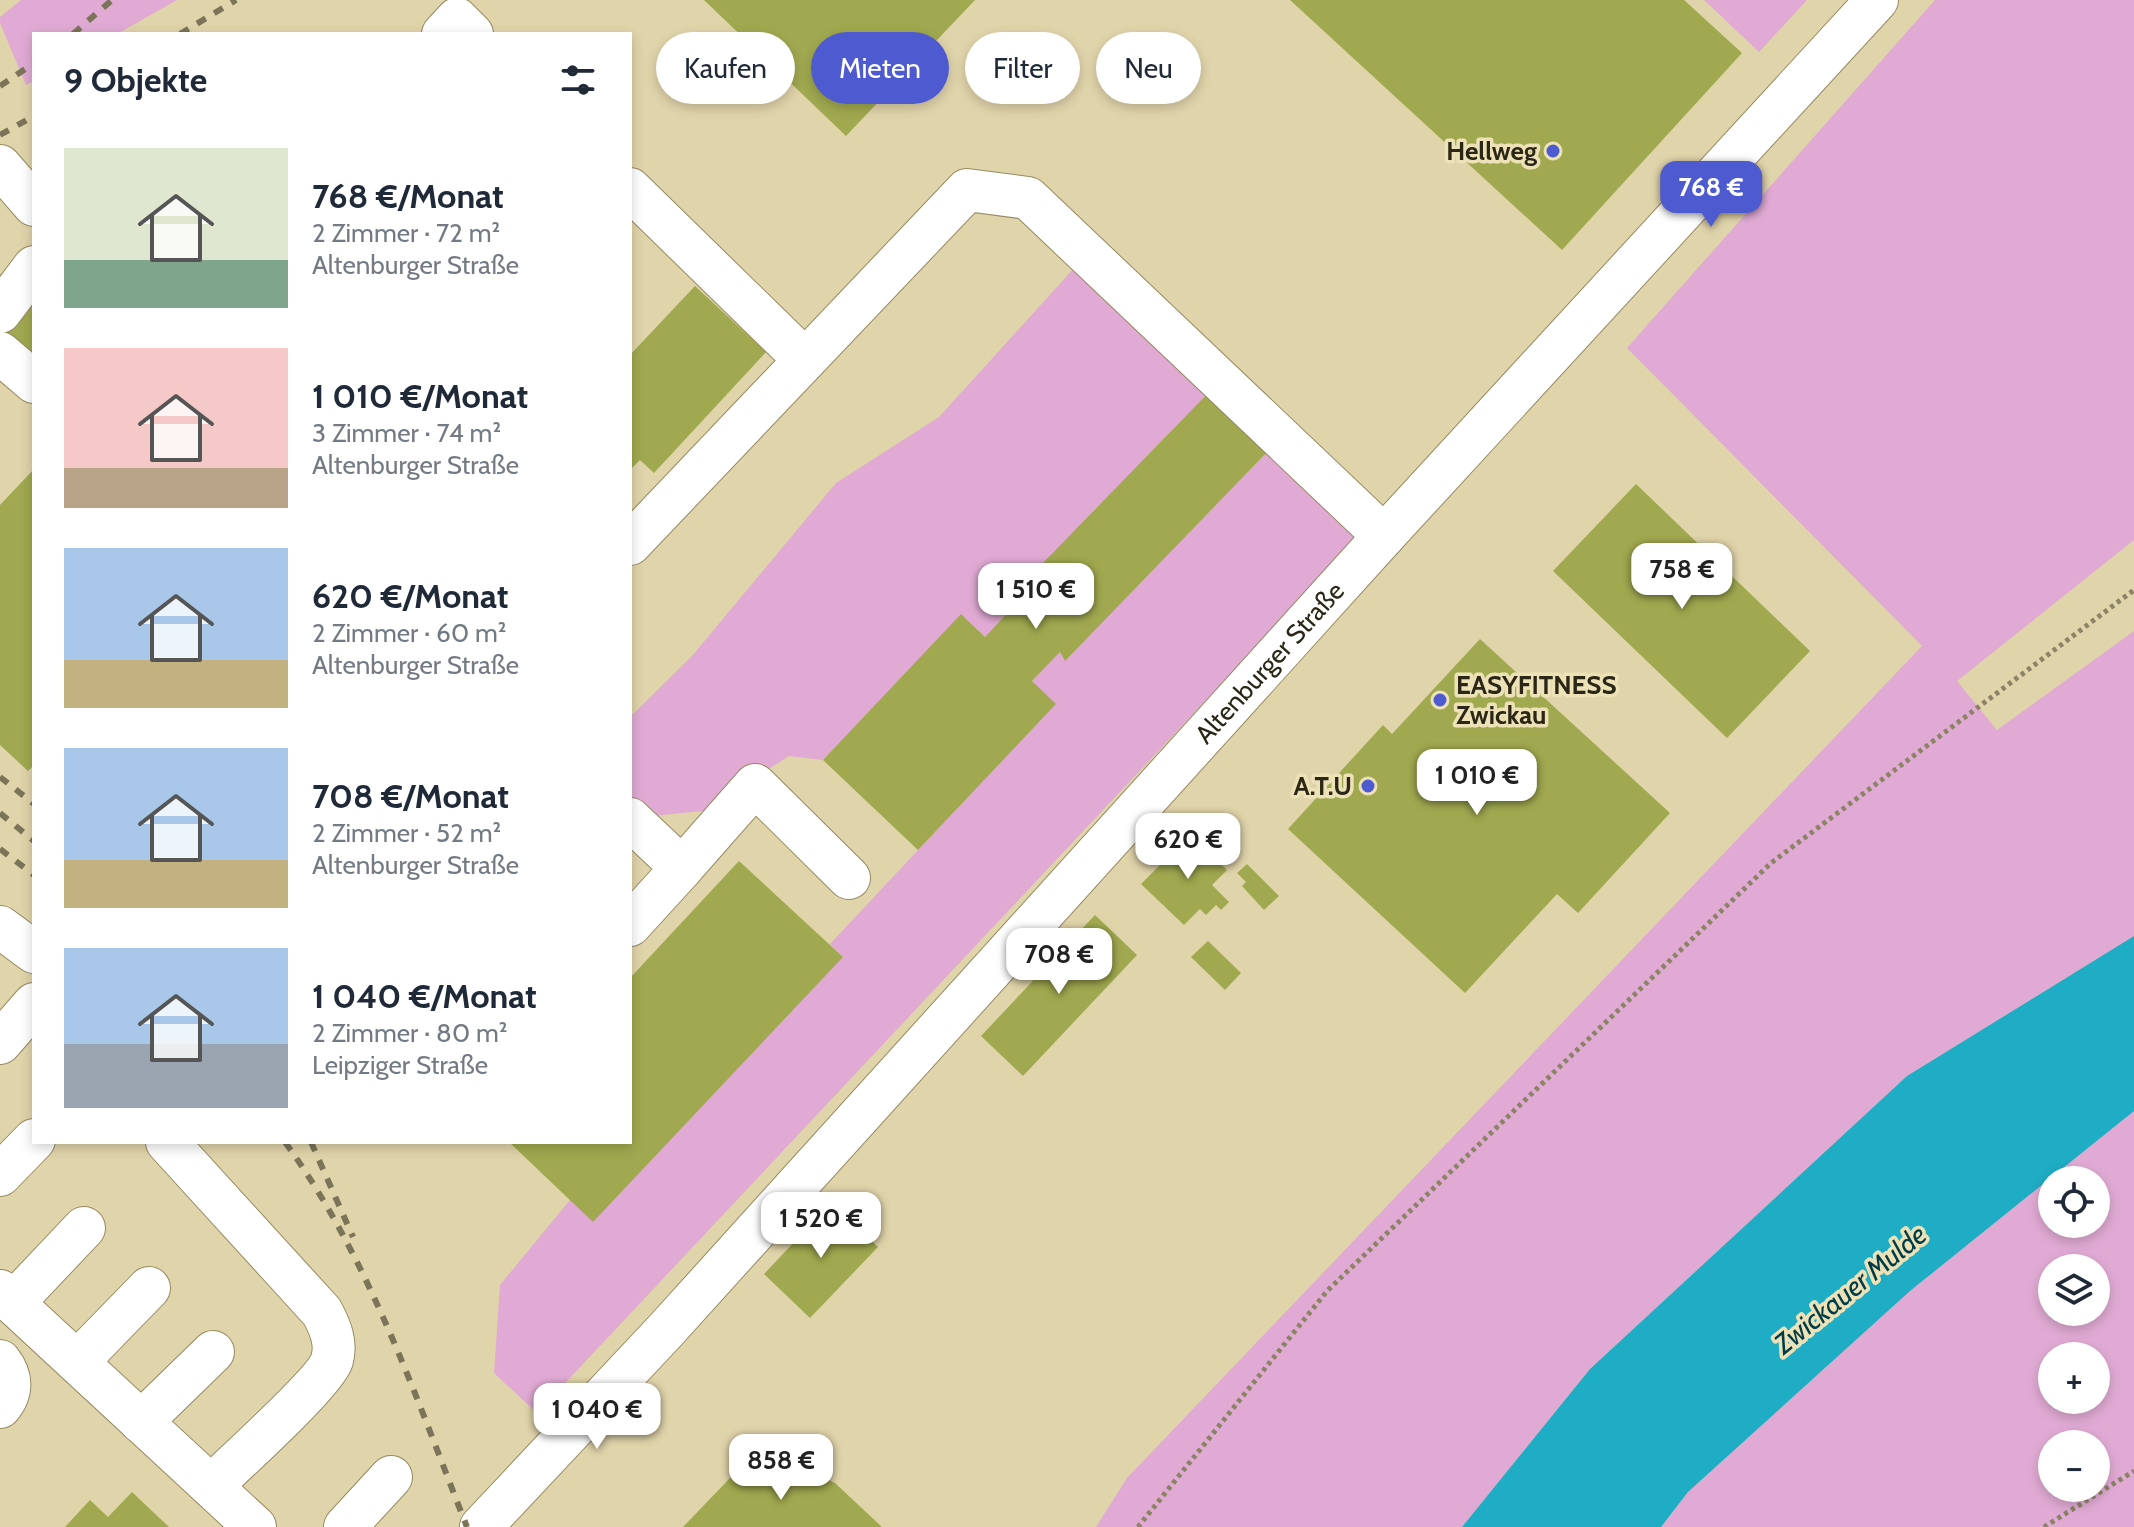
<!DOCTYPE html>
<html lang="de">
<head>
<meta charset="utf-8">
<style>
	:root { --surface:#fff; --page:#f6f6f7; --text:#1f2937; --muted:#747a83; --accent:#4e5acf }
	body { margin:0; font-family:Cabin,sans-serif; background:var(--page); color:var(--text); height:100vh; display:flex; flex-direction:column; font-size:30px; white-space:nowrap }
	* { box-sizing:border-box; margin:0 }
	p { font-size:26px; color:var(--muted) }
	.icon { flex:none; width:44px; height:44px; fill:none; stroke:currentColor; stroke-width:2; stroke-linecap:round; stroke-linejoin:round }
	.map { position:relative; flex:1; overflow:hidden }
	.panel { position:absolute; left:32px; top:32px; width:600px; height:1112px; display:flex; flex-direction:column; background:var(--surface); border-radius:0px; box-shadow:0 4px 12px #0003 }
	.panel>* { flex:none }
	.top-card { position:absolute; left:656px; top:32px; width:760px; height:72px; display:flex; gap:16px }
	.tools { position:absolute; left:2038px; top:1166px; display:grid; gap:16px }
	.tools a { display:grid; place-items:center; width:72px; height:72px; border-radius:50%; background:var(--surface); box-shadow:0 4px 12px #0003; font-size:40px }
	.price { position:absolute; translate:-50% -68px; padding:0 18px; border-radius:16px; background:#fff; color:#222; font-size:26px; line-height:52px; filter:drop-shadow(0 2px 4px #0008) }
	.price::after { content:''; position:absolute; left:50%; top:48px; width:24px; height:18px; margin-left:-12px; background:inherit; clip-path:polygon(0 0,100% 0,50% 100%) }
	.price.current { background:var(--accent); color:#fff }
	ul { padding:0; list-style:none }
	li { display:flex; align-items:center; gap:24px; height:200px; padding:0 32px }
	li span { display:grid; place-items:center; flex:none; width:224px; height:160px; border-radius:0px; color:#555 }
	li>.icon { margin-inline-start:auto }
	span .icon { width:96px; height:96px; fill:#fffc; stroke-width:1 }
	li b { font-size:34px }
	h2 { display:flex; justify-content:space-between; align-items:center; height:96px; padding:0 32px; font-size:34px }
	.pill { padding:0 28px; border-radius:36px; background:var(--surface); box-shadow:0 4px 12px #0003; font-size:28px; line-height:72px }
	.pill.current { background:var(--accent); color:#fff }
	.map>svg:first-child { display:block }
	.green { fill:#e0aad4; fill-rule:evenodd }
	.water { fill:#1facc5 }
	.building { fill:#a0a94f }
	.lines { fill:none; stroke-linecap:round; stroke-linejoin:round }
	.minor-casing { stroke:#958a62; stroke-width:44 }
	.path { stroke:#8b8365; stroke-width:5; stroke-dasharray:4 4; stroke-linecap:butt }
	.minor { stroke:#fff; stroke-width:42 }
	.rail { stroke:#7c7458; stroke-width:6; stroke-dasharray:10 10; stroke-linecap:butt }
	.poi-dot { fill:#4e5acf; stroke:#ede1b7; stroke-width:3 }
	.labels { text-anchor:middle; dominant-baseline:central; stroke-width:7; stroke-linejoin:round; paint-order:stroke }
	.poi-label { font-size:26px; font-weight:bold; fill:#2b2616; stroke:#ede1b7; text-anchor:end }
	.street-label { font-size:26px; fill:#2b2616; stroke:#ede1b7 }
	.water-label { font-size:28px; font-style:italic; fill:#003c47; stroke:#ede1b7 }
</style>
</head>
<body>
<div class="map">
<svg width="2134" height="1527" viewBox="0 0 2134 1527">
	<rect width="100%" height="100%" fill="#e0d4aa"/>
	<!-- green -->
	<path class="green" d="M21 0H177L117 34H34V81L26 85 0 23V17Z
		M1704 0H1807L1759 52Z
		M1935 0H2134V540L1957 681 1997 730 2134 631V936L1907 1076 1590 1369 1462 1527H1096L1127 1478 1922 646 1627 348Z
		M1076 266 1214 387 1009 599 1013 607 985 637 962 615 823 760 789 756 703 811 651 816 630 799V717L692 656 836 483 939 417Z
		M1273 446 1362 534 537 1413 494 1373 500 1285 570 1200 843 957 830 944 1055 704 1032 681 1060 652 1064 660Z
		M2134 1111V1527H1661L1688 1492 1910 1291ZM2052 1180H2096V1224H2052ZM2052 1268H2096V1312H2052ZM2052 1356H2096V1400H2052ZM2052 1444H2096V1488H2052Z"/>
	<!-- water -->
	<path class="water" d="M2134 936V1111L1910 1291 1688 1492 1661 1527H1462L1590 1369 1907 1076Z"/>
	<!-- building -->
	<path class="building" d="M704 0H975L846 136Z
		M1290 0H1684L1742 53 1562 250Z
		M0 274 28 297 34 291V366L0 335Z
		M695 286 766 352 654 473 640 460 630 470V355Z
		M1214 387 1273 446 1065 661 1060 652 1032 681 1056 704 918 850 823 760 961 614 985 637 1013 607 1008 599Z
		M34 469V765L28 771 0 745V505Z
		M1636 484 1810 651 1727 738 1553 571Z
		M1480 639 1670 813 1578 913 1557 894 1465 993 1288 829 1383 725 1392 734Z
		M1191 834 1227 870 1212 885 1229 902 1221 910 1216 905 1206 915 1200 909 1184 925 1141 884Z
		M739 861 843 957 593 1222 509 1142H630V978Z
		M1247 864 1279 896 1264 910 1242 886 1246 882 1237 873Z
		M1095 915 1137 955 1023 1076 981 1036Z
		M1208 941 1241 973 1225 990 1191 957Z
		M832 1202 878 1247 810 1318 764 1274Z
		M776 1462 805 1469 835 1483 882 1527H683L731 1477Z
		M132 1492 169 1527H65L90 1500 108 1517Z"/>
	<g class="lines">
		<defs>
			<g id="minor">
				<path d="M443 34 457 19 472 34"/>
				<path d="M0 166 34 205"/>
				<path d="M630 189 805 360"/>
				<path d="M0 312 34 267"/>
				<path d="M0 353 34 382"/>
				<path d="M630 544 967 190 1028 198 1384 536"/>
				<path d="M630 819 682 868 755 785 849 878"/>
				<path d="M630 925 682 868"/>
				<path d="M0 927 34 952"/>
				<path d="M0 1043 34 1004"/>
				<path d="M167 1142 322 1312C330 1327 337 1343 332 1360 326 1381 233 1465 211 1486"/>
				<path d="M0 1175 34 1140"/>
				<path d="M0 1291 255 1527"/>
				<path d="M13 1303 84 1228"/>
				<path d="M0 1361C12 1376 13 1392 0 1407"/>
				<path d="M77 1362 149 1288"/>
				<path d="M141 1422 213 1352"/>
				<path d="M345 1527 391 1477"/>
				<path id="s1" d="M481 1527 666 1330 1384 536 1877 0"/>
			</g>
		</defs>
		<!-- minor casing -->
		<use href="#minor" class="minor-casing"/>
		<!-- path -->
		<path class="path" d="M1138 1527 1327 1291 1771 863 2134 590
			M2044 1527 2134 1471"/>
		<!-- minor -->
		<use href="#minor" class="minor"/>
		<!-- rail -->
		<path class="rail" d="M73 34 112 0
			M180 34 236 0
			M0 86 34 63
			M0 135 34 116
			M0 777 34 804
			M0 813 34 841
			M0 849 34 875
			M285 1142C369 1258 415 1395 467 1527
			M311 1142 353 1237"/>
	</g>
	<!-- markers -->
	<g class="poi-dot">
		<circle cx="1553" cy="151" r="8"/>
		<circle cx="1440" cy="700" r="8"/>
		<circle cx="1368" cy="786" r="8"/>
	</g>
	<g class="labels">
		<!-- poi labels -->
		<g class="poi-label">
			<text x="1537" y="151">Hellweg</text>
			<text x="1456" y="685" text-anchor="start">EASYFITNESS<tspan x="1456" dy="30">Zwickau</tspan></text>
			<text x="1352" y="786">A.T.U</text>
		</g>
		<!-- street labels -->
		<g class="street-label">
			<text stroke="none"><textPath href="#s1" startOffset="1170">Altenburger Straße</textPath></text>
		</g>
		<!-- water labels -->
		<g class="water-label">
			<text transform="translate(1850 1289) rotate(-39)">Zwickauer Mulde</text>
		</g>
	</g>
</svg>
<div class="tools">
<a><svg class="icon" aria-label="locate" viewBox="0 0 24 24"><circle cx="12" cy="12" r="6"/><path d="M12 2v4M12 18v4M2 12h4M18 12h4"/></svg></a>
<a><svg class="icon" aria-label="layers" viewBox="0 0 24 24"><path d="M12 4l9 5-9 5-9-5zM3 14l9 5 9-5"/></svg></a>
<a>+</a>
<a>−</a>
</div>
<b class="price current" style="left:1711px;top:229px">768 €</b>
<b class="price" style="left:1682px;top:611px">758 €</b>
<b class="price" style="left:1036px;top:631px">1 510 €</b>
<b class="price" style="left:1477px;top:817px">1 010 €</b>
<b class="price" style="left:1188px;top:881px">620 €</b>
<b class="price" style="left:1059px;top:996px">708 €</b>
<b class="price" style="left:821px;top:1260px">1 520 €</b>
<b class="price" style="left:597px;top:1451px">1 040 €</b>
<b class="price" style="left:781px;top:1502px">858 €</b>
<div class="top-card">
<a class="pill">Kaufen</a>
<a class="pill current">Mieten</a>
<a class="pill">Filter</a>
<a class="pill">Neu</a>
</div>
<section class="panel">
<h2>9 Objekte<svg class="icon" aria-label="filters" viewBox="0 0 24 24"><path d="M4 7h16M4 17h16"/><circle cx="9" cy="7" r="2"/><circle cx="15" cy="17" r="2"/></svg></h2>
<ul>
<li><span style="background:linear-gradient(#dfe7d0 70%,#7fa58c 0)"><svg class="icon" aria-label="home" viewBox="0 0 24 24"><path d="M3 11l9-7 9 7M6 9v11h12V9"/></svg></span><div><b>768 €/Monat</b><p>2 Zimmer · 72 m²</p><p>Altenburger Straße</p></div></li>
<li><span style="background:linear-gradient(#f6c9c9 75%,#b9a48a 0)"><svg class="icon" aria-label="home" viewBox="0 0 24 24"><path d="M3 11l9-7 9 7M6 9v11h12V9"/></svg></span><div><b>1 010 €/Monat</b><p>3 Zimmer · 74 m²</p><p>Altenburger Straße</p></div></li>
<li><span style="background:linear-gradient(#a9c7e8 70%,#c2b280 0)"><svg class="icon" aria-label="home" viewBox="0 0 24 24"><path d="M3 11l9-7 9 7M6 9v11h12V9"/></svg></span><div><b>620 €/Monat</b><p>2 Zimmer · 60 m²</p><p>Altenburger Straße</p></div></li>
<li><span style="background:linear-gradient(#a9c7e8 70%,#c2b280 0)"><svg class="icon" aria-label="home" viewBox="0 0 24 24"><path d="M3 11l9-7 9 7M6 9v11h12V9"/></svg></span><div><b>708 €/Monat</b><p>2 Zimmer · 52 m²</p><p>Altenburger Straße</p></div></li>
<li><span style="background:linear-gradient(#a9c7e8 60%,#9aa5b1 0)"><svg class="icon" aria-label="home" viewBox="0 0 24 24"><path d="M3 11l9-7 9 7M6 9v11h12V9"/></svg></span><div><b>1 040 €/Monat</b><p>2 Zimmer · 80 m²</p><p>Leipziger Straße</p></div></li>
</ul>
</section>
</div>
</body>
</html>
